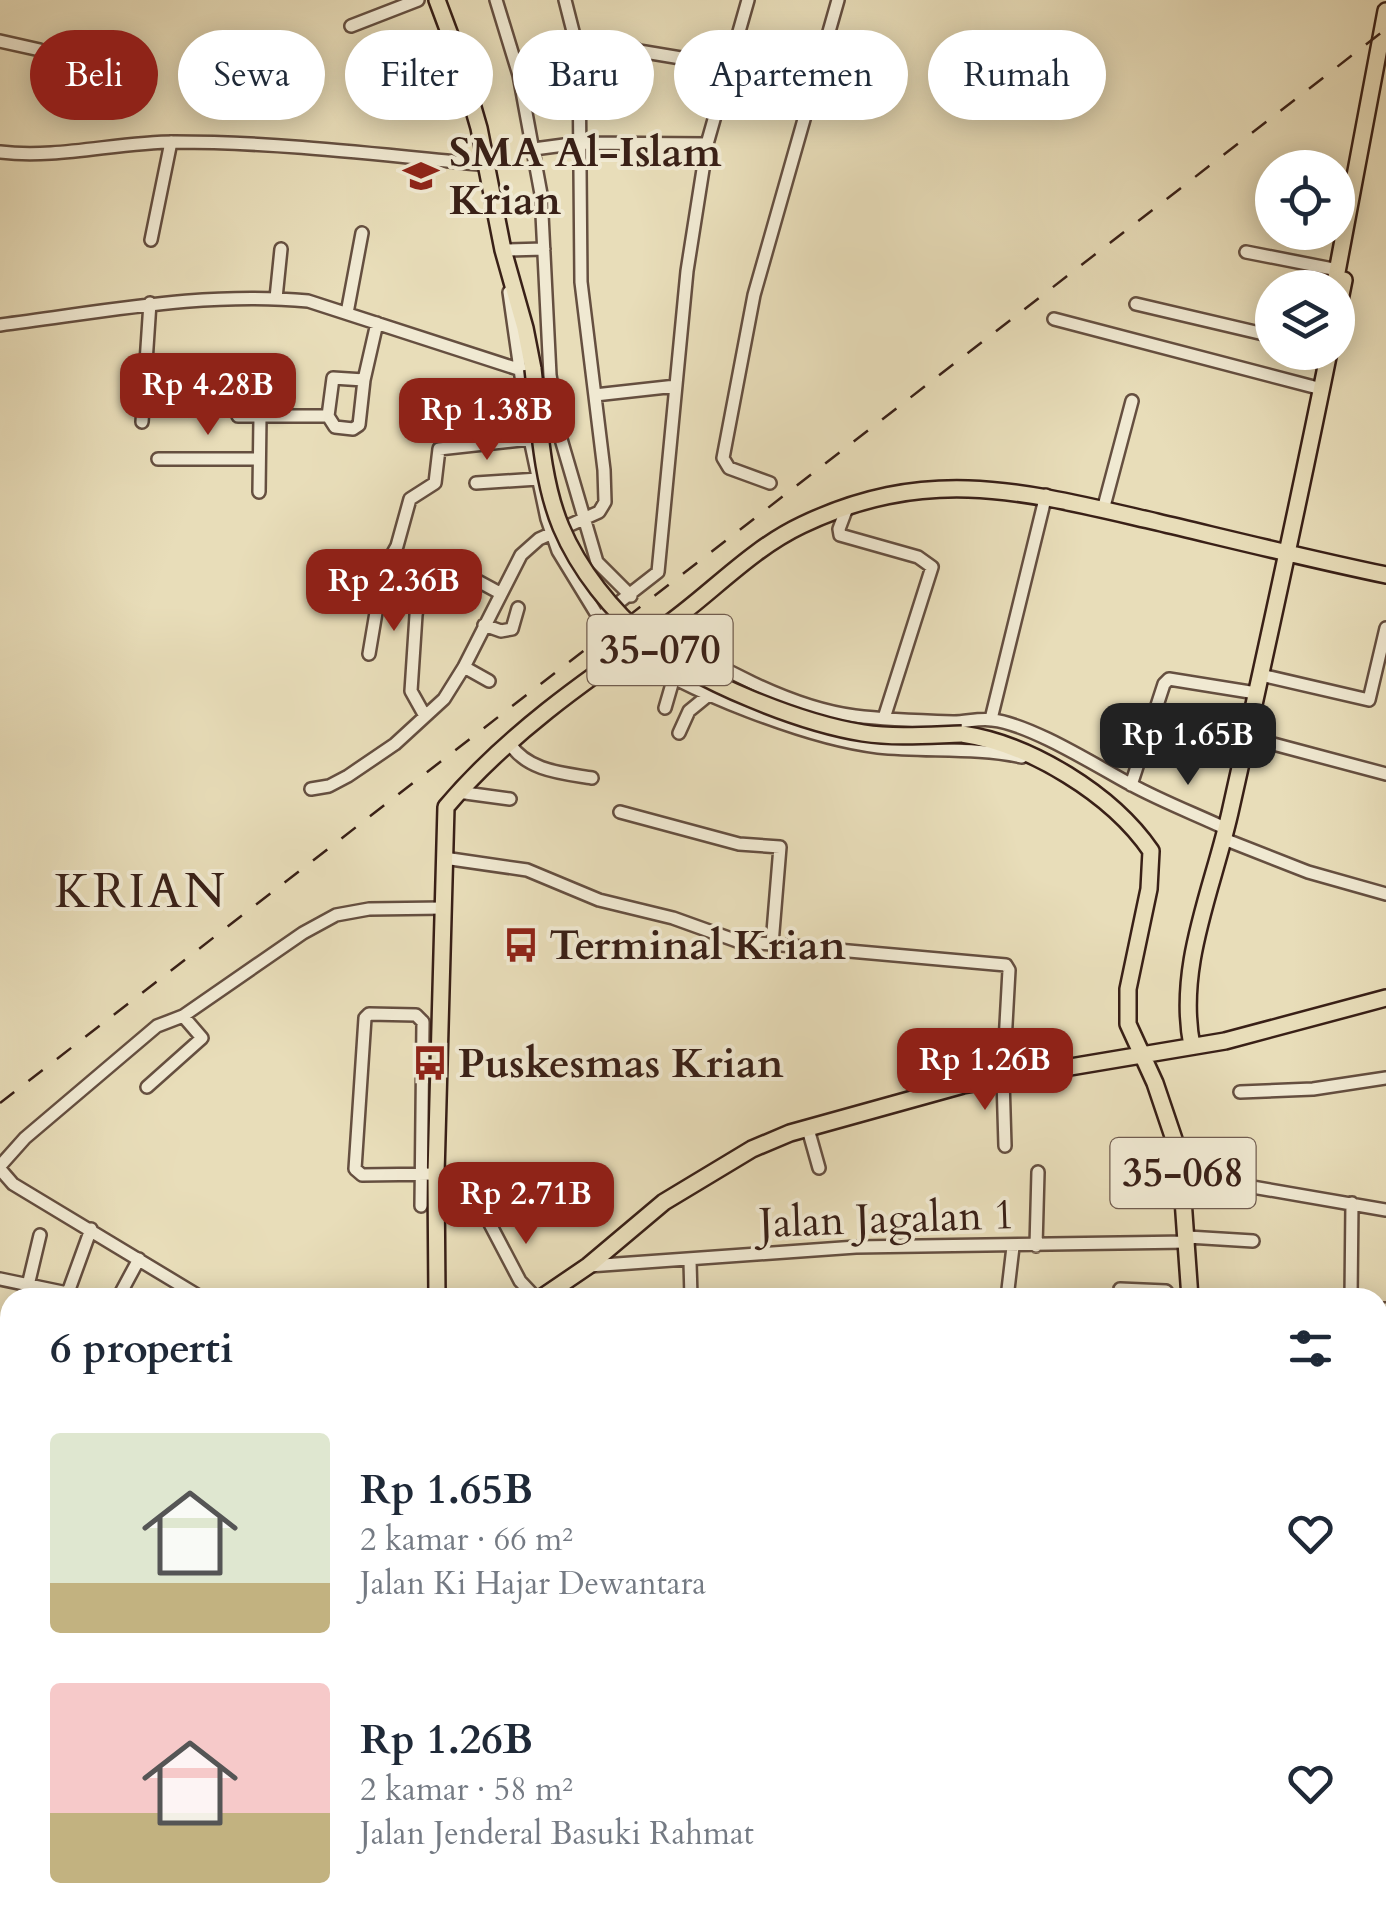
<!DOCTYPE html>
<html lang="id">
<head>
<meta charset="utf-8">
<style>
	:root { --surface:#fff; --page:#f2f2f3; --text:#1f2937; --muted:#747a83; --accent:#8f2418 }
	body { margin:0; font-family:Cardo,serif; background:var(--page); color:var(--text); height:100vh; display:flex; flex-direction:column; font-size:38px; white-space:nowrap }
	* { box-sizing:border-box; margin:0 }
	p { font-size:32px; color:var(--muted) }
	.icon { flex:none; width:55px; height:55px; fill:none; stroke:currentColor; stroke-width:2; stroke-linecap:round; stroke-linejoin:round }
	.map { position:relative; flex:1; overflow:hidden }
	.drawer { position:absolute; left:0px; top:1288px; width:1388px; height:642px; display:flex; flex-direction:column; background:var(--surface); border-radius:30px 30px 0 0; box-shadow:0 5px 25px #0003 }
	.drawer>* { flex:none }
	.hud { position:absolute; left:30px; top:30px; width:1328px; height:90px; display:flex; gap:20px }
	.buttons { position:absolute; left:1255px; top:150px; display:grid; gap:20px }
	.buttons a { display:grid; place-items:center; width:100px; height:100px; border-radius:50%; background:var(--surface); box-shadow:0 5px 25px #0003; font-size:50px }
	.price { position:absolute; translate:-50% -85px; padding:0 22px; border-radius:20px; background:var(--accent); color:#fff; font-size:32px; line-height:65px; filter:drop-shadow(0 2px 5px #0008) }
	.price::after { content:''; position:absolute; left:50%; top:60px; width:30px; height:22px; margin-left:-15px; background:inherit; clip-path:polygon(0 0,100% 0,50% 100%) }
	.price.active { background:#222; color:#fff }
	ul { padding:0; list-style:none }
	li { display:flex; align-items:center; gap:30px; height:250px; padding:0 50px }
	li span { display:grid; place-items:center; flex:none; width:280px; height:200px; border-radius:10px; color:#555 }
	li>.icon { margin-inline-start:auto }
	span .icon { width:120px; height:120px; fill:#fffc; stroke-width:1 }
	li b { font-size:42px }
	h2 { display:flex; justify-content:space-between; align-items:center; height:120px; padding:0 50px; font-size:42px }
	.chip { padding:0 35px; border-radius:45px; background:var(--surface); box-shadow:0 5px 25px #0003; font-size:35px; line-height:90px }
	.chip.active { background:var(--accent); color:#fff }
	.map>svg:first-child { display:block }
	.lines { fill:none; stroke-linecap:round; stroke-linejoin:round }
	.river { stroke:#ac9d82; stroke-width:18 }
	.minor-casing { stroke:#654f40; stroke-width:16 }
	.major-casing { stroke:#392017; stroke-width:20 }
	.minor { stroke:#f0e9d2; stroke-width:11 }
	.major { stroke:#e8ddb9; stroke-width:15 }
	.rail { stroke:#392017; stroke-width:2.5; stroke-dasharray:18 18; stroke-linecap:butt }
	.major-bridge-casing { stroke:#392017; stroke-width:20; stroke-linecap:butt }
	.major-bridge { stroke:#e8ddb9; stroke-width:15 }
	.labels { text-anchor:middle; dominant-baseline:central; stroke-width:8; stroke-linejoin:round; paint-order:stroke }
	.shield { fill:#f0e9d2; stroke:#705c4f; stroke-width:2.5 }
	.shield-label { font-size:40px; font-weight:bold; fill:#392017 }
	.poi-label { font-size:42px; font-weight:bold; fill:#392017; stroke:#f0e9d2; text-anchor:start }
	.street-label { font-size:42px; fill:#392017; stroke:#f0e9d2 }
	.quarter-label { font-size:48px; letter-spacing:2.5px; fill:#392017; stroke:#f0e9d2 }
</style>
</head>
<body>
<div class="map">
<svg width="1386" height="1928" viewBox="0 0 1386 1928">
	<rect width="100%" height="100%" fill="#e8ddb9"/>
	<filter id="stains"><feTurbulence type="fractalNoise" baseFrequency=".002" numOctaves="4"/><feColorMatrix values="0 0 0 0 .2 0 0 0 0 .09 0 0 0 0 .02 0 0 0 .5 -.17"/></filter>
	<radialGradient id="worn" r=".72"><stop offset=".6" stop-color="#630" stop-opacity="0"/><stop offset="1" stop-color="#630" stop-opacity=".3"/></radialGradient>
	<g class="lines">
		<!-- river -->
		<path class="river" d="M1378 1466H1386
			M182 1928 183 1920"/>
		<defs>
			<path id="minor" d="M496 0 519 75 541 194 550 375 561 439 597 562 631 596
				M351 26 418 0
				M0 41 40 50
				M578 47 631 46 639 51 729 66
				M534 149 579 143 707 144
				M0 152C58 159 117 142 175 142 279 142 383 155 487 165
				M151 240 171 142
				M1246 252 1338 270
				M503 254V250L544 249
				M509 292 530 439 547 519 558 551 599 618 658 572 687 271 707 144 748 0
				M276 298 281 249
				M1136 304 1272 336
				M347 313 362 233
				M1054 319 1314 387
				M0 325C103 312 204 291 308 301L521 370
				M595 395 676 386
				M238 416H328L333 378 364 380
				M328 416 335 427 353 429 359 425 364 380 377 323
				M142 422 150 303
				M158 459H258
				M476 483 538 479
				M770 483 729 468 723 458 754 295 838 0
				M259 492 260 417
				M848 505 839 529 840 535 918 557 932 567 884 718
				M1103 510 1132 401
				M484 625 501 631 512 629 518 608
				M661 628C711 666 792 708 855 716 887 720 921 721 954 722 966 722 980 718 992 720 1030 724 1095 765 1130 784 1161 801 1195 814 1227 829
				M630 651C684 691 810 739 878 747 926 752 975 747 1022 757
				M369 654 383 571 397 546 410 499 435 483 439 449 530 439
				M464 667 489 681
				M1261 675 1369 700 1386 628
				M665 708 674 677
				M425 716 411 691 416 615 426 562 431 558 437 559 500 593
				M991 719 1046 495
				M679 733 689 711 711 693
				M1247 737 1386 774
				M510 744C528 771 562 773 592 778
				M1131 785 1164 684 1169 679 1256 693
				M311 789 329 786 348 776 395 744 444 699 464 667 521 555 539 539 599 512 605 502 604 470 581 282 579 55 565 0
				M458 792 510 799
				M620 812 739 844 780 847 772 944
				M1224 839 1308 872 1386 894
				M444 858 527 870 599 900 673 918 737 941 1006 965 1009 970 1003 1079 1005 1146
				M147 1087 202 1038 183 1016
				M1240 1092 1313 1089 1386 1078
				M808 1129 819 1168
				M0 1166 25 1138 157 1026 183 1016 303 933 336 915 369 909 444 908
				M0 1169 13 1184 202 1298
				M1183 1175 1386 1210
				M421 1206 423 1022 416 1015 369 1014 365 1018 355 1169 362 1175 436 1174
				M489 1222 520 1281 536 1298
				M1188 1237 1253 1241
				M1036 1246 1038 1172
				M690 1261 691 1298
				M589 1266 856 1247 1188 1242
				M0 1279 67 1293
				M1120 1289 1166 1291 1171 1298
				M25 1298 40 1235
				M66 1298 91 1229
				M118 1298 139 1259
				M1007 1298 1013 1247
				M1351 1298 1352 1203
				M1378 1309H1386
				M0 1369H10
				M1378 1480 1386 1478
				M1378 1628 1386 1627
				M0 1721H10
				M381 1920 382 1928
				M1121 1927 1212 1924
				M191 1928 196 1920
				M563 1928 574 1920"/>
			<path id="major" d="M437 0 459 59 479 128 503 250 525 328 533 369
				M1334 288 1386 11
				M1338 310 1344 280
				M962 734C1030 744 1112 794 1151 851L1149 889 1128 989V1024L1155 1083 1180 1157 1190 1298
				M1192 1046C1176 965 1214 887 1231 808 1265 656 1298 505 1329 352
				M437 1298 436 1174 446 807C505 737 585 680 661 629 709 596 749 550 802 525 930 464 1026 492 1157 522 1233 540 1309 559 1386 575
				M541 1298 588 1266 664 1202 752 1149 790 1133 963 1085 1225 1041 1386 998
				M1212 1920V1928
				M30 1928 35 1920"/>
		</defs>
		<!-- minor casing -->
		<use href="#minor" class="minor-casing"/>
		<!-- major casing -->
		<use href="#major" class="major-casing"/>
		<!-- minor -->
		<use href="#minor" class="minor"/>
		<!-- major -->
		<use href="#major" class="major"/>
		<!-- rail -->
		<path class="rail" d="M0 1103 1386 29"/>
		<defs>
			<path id="major-bridge" d="M533 369C539 420 541 479 561 527 579 570 612 611 648 641 696 682 801 723 863 733 896 738 930 735 962 734"/>
		</defs>
		<!-- major-bridge casing -->
		<use href="#major-bridge" class="major-bridge-casing"/>
		<!-- major-bridge -->
		<use href="#major-bridge" class="major-bridge"/>
	</g>
	<!-- icons -->
	<defs>
		<symbol id="school-bare" viewBox="-9 -9 18 18"><path d="M0-5L7-2L0 1L-7-2ZM-4 1L0 2.5L4 1V4Q0 6-4 4Z" fill="#8f2418" stroke="#f0e9d2" stroke-width="2.5" paint-order="stroke"/></symbol>
		<symbol id="bus-bare" viewBox="-9 -9 18 18"><path d="M-5-6H5V4H4V6H2V4H-2V6H-4V4H-5ZM-3.5-4V0h7V-4ZM-3.5 1.2v1.5H-2V1.2ZM2 1.2v1.5H3.5V1.2Z" fill="#8f2418" stroke="#f0e9d2" stroke-width="2.5" paint-order="stroke"/></symbol>
	</defs>
	<g fill-rule="evenodd">
		<use href="#school-bare" x="396" y="151" width="50" height="50"/>
		<use href="#bus-bare" x="496" y="920" width="50" height="50"/>
		<use href="#bus-bare" x="405" y="1038" width="50" height="50"/>
	</g>
	<g class="labels">
		<!-- shield labels -->
		<g class="shield">
			<rect x="587.5" y="615" width="145" height="70" rx="8"/>
			<rect x="1110.5" y="1138" width="145" height="70" rx="8"/>
		</g>
		<g class="shield-label">
			<text x="660" y="650">35-070</text>
			<text x="1183" y="1173">35-068</text>
		</g>
		<!-- poi labels -->
		<g class="poi-label">
			<text x="449" y="152">SMA Al-Islam<tspan x="449" dy="48">Krian</tspan></text>
			<text x="549" y="945">Terminal Krian</text>
			<text x="458" y="1063">Puskesmas Krian</text>
		</g>
		<!-- street labels -->
		<g class="street-label">
			<text transform="translate(887 1219) rotate(-2)">Jalan Jagalan 1</text>
		</g>
		<!-- quarter labels -->
		<g class="quarter-label">
			<text x="141" y="891">KRIAN</text>
		</g>
	</g>
	<rect width="100%" height="100%" filter="url(#stains)"/>
	<rect width="100%" height="100%" fill="url(#worn)"/>
</svg>
<div class="buttons">
<a><svg class="icon" aria-label="locate" viewBox="0 0 24 24"><circle cx="12" cy="12" r="6"/><path d="M12 2v4M12 18v4M2 12h4M18 12h4"/></svg></a>
<a><svg class="icon" aria-label="layers" viewBox="0 0 24 24"><path d="M12 4l9 5-9 5-9-5zM3 14l9 5 9-5"/></svg></a>
</div>
<b class="price" style="left:208px;top:438px">Rp 4.28B</b>
<b class="price" style="left:487px;top:463px">Rp 1.38B</b>
<b class="price" style="left:394px;top:634px">Rp 2.36B</b>
<b class="price active" style="left:1188px;top:788px">Rp 1.65B</b>
<b class="price" style="left:985px;top:1113px">Rp 1.26B</b>
<b class="price" style="left:526px;top:1247px">Rp 2.71B</b>
<div class="hud">
<a class="chip active">Beli</a>
<a class="chip">Sewa</a>
<a class="chip">Filter</a>
<a class="chip">Baru</a>
<a class="chip">Apartemen</a>
<a class="chip">Rumah</a>
</div>
<section class="drawer">
<h2>6 properti<svg class="icon" aria-label="filters" viewBox="0 0 24 24"><path d="M4 7h16M4 17h16"/><circle cx="9" cy="7" r="2"/><circle cx="15" cy="17" r="2"/></svg></h2>
<ul>
<li><span style="background:linear-gradient(#dfe7d0 75%,#c2b280 0)"><svg class="icon" aria-label="home" viewBox="0 0 24 24"><path d="M3 11l9-7 9 7M6 9v11h12V9"/></svg></span><div><b>Rp 1.65B</b><p>2 kamar · 66 m²</p><p>Jalan Ki Hajar Dewantara</p></div><svg class="icon" aria-label="heart" viewBox="0 0 24 24"><path d="M12 20l-8-8c-3-5 5-10 8-4 3-6 11-1 8 4z"/></svg></li>
<li><span style="background:linear-gradient(#f6c9c9 65%,#c2b280 0)"><svg class="icon" aria-label="home" viewBox="0 0 24 24"><path d="M3 11l9-7 9 7M6 9v11h12V9"/></svg></span><div><b>Rp 1.26B</b><p>2 kamar · 58 m²</p><p>Jalan Jenderal Basuki Rahmat</p></div><svg class="icon" aria-label="heart" viewBox="0 0 24 24"><path d="M12 20l-8-8c-3-5 5-10 8-4 3-6 11-1 8 4z"/></svg></li>
</ul>
</section>
</div>
</body>
</html>
